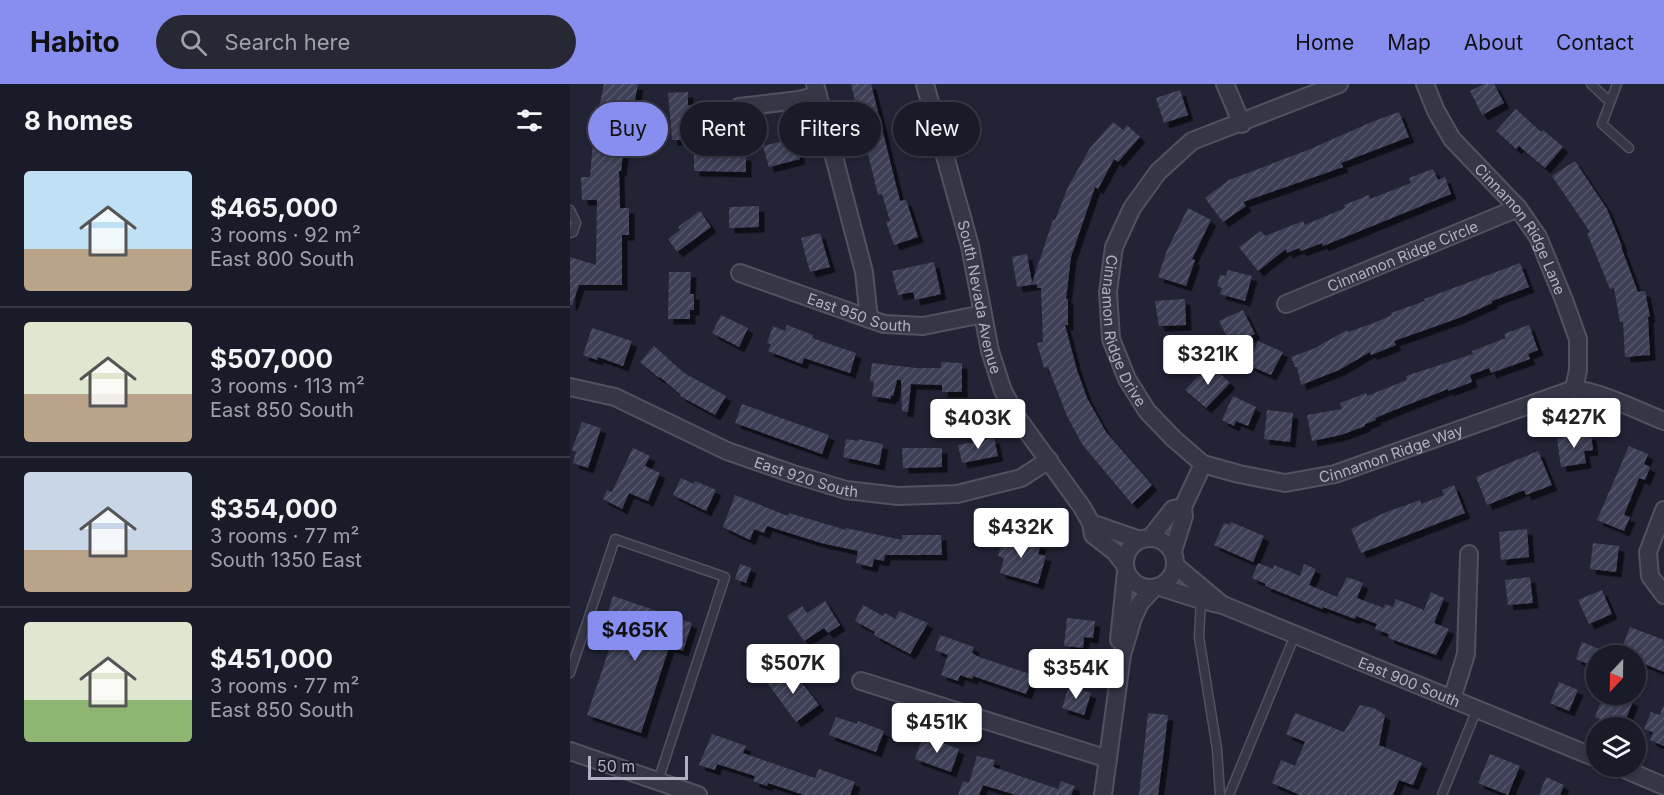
<!DOCTYPE html>
<html lang="en">
<head>
<meta charset="utf-8">
<style>
	:root { --surface:#1a1b28; --page:#272834; --text:#f1f3f6; --muted:#9fa1a8; --line:#383945; --accent:#888eef }
	body { margin:0; font-family:Inter,sans-serif; background:var(--page); color:var(--text); height:100vh; display:flex; flex-direction:column; font-size:22px; white-space:nowrap }
	* { box-sizing:border-box; margin:0 }
	p { font-size:20px; color:var(--muted) }
	.icon { flex:none; width:33px; height:33px; fill:none; stroke:currentColor; stroke-width:2; stroke-linecap:round; stroke-linejoin:round }
	.map { position:relative; flex:1; overflow:hidden }
	.drawer { display:flex; flex-direction:column; background:var(--surface); width:570px }
	.drawer>* { flex:none }
	.hud { position:absolute; left:18px; top:18px; width:570px; height:54px; display:flex; gap:12px }
	.needle { width:39px; rotate:202deg }
	.buttons { position:absolute; left:1016px; top:561px; display:grid; gap:12px }
	.buttons a { display:grid; place-items:center; width:60px; height:60px; border-radius:50%; background:var(--surface); box-shadow:0 3px 9px #0003,0 0 0 2px var(--line); font-size:30px }
	.scale { position:absolute; left:18px; bottom:15px; width:100px; box-sizing:border-box; padding-left:6px; border:3px solid #b0b1c3; border-top:0; font-size:16px; line-height:21px; white-space:nowrap; color:#b0b1c3; -webkit-text-stroke:4px #1b1c2b; paint-order:stroke }
	.price { position:absolute; translate:-50% -51px; padding:0 14px; border-radius:6px; background:#fff; color:#222; font-size:20px; line-height:39px; filter:drop-shadow(0 2px 3px #0008) }
	.price::after { content:''; position:absolute; left:50%; top:36px; width:18px; height:14px; margin-left:-9px; background:inherit; clip-path:polygon(0 0,100% 0,50% 100%) }
	.price.on { background:var(--accent); color:#111 }
	ul { padding:0; list-style:none }
	li { display:flex; align-items:center; gap:18px; height:150px; padding:0 24px }
	li+li { border-top:2px solid var(--line) }
	li span { display:grid; place-items:center; flex:none; width:168px; height:120px; border-radius:6px; color:#555 }
	li>.icon { margin-inline-start:auto }
	span .icon { width:72px; height:72px; fill:#fffc; stroke-width:1 }
	li b { font-size:26px }
	h2 { display:flex; justify-content:space-between; align-items:center; height:72px; padding:0 24px; font-size:26px }
	.pill { padding:0 21px; border-radius:27px; background:var(--surface); box-shadow:0 3px 9px #0003,0 0 0 2px var(--line); font-size:21px; line-height:54px }
	.pill.on { background:var(--accent); color:#111 }
	header { display:flex; align-items:center; gap:36px; box-sizing:border-box; height:84px; padding:0 30px; background:var(--accent); color:#111 }
	header strong { font-size:28px }
	nav { display:flex; gap:33px; margin-inline-start:auto; font-size:21px }
	.search { width:420px; height:54px; background:var(--page); display:flex; align-items:center; gap:15px; box-sizing:border-box; padding:0 21px; border-radius:33px; color:var(--muted); font-size:22px }
	main { display:flex; flex:1; min-height:0 }
	.map>svg:first-child { display:block }
	.building { fill:url(#building-hatch); filter:url(#shadow) }
	.lines { fill:none; stroke-linecap:round; stroke-linejoin:round }
	.lane-casing { stroke:#505161; stroke-width:11 }
	.street-casing { stroke:#505161; stroke-width:20 }
	.lane { stroke:#353747; stroke-width:8 }
	.street { stroke:#353747; stroke-width:16 }
	.labels { text-anchor:middle; dominant-baseline:central; stroke-width:4.5; stroke-linejoin:round; paint-order:stroke }
	.street-label { font-size:15px; fill:#b0b1c3; stroke:#1b1c2b }
</style>
</head>
<body>
<header>
<strong>Habito</strong>
<div class="search"><svg class="icon" aria-label="search" viewBox="0 0 24 24"><circle cx="10" cy="10" r="6"/><path d="M15 15l6 6"/></svg>Search here</div>
<nav><a>Home</a><a>Map</a><a>About</a><a>Contact</a></nav>
</header>
<main>
<section class="drawer">
<h2>8 homes<svg class="icon" aria-label="filters" viewBox="0 0 24 24"><path d="M4 7h16M4 17h16"/><circle cx="9" cy="7" r="2"/><circle cx="15" cy="17" r="2"/></svg></h2>
<ul>
<li><span style="background:linear-gradient(#bfe0f5 65%,#b9a48a 0)"><svg class="icon" aria-label="home" viewBox="0 0 24 24"><path d="M3 11l9-7 9 7M6 9v11h12V9"/></svg></span><div><b>$465,000</b><p>3 rooms · 92 m²</p><p>East 800 South</p></div></li>
<li><span style="background:linear-gradient(#dfe7d0 60%,#b9a48a 0)"><svg class="icon" aria-label="home" viewBox="0 0 24 24"><path d="M3 11l9-7 9 7M6 9v11h12V9"/></svg></span><div><b>$507,000</b><p>3 rooms · 113 m²</p><p>East 850 South</p></div></li>
<li><span style="background:linear-gradient(#c9d6e8 65%,#b9a48a 0)"><svg class="icon" aria-label="home" viewBox="0 0 24 24"><path d="M3 11l9-7 9 7M6 9v11h12V9"/></svg></span><div><b>$354,000</b><p>3 rooms · 77 m²</p><p>South 1350 East</p></div></li>
<li><span style="background:linear-gradient(#dfe7d0 65%,#8fb573 0)"><svg class="icon" aria-label="home" viewBox="0 0 24 24"><path d="M3 11l9-7 9 7M6 9v11h12V9"/></svg></span><div><b>$451,000</b><p>3 rooms · 77 m²</p><p>East 850 South</p></div></li>
</ul>
</section>
<div class="map">
<svg width="1094" height="711" viewBox="0 0 1094 711">
	<defs>
		<pattern id="building-hatch" width="6" height="6" patternUnits="userSpaceOnUse" patternTransform="scale(1.5)"><rect width="6" height="6" fill="#3e3f56"/><path d="M-1 1l2-2M0 6l6-6M5 7l2-2" fill="none" stroke="#57586d"/></pattern>
		<filter id="shadow"><feDropShadow dx="5.5" dy="5.5" stdDeviation="0" flood-color="#0009"/></filter>
	</defs>
	<rect width="100%" height="100%" fill="#222436"/>
	<!-- building -->
	<path class="building" d="M34 0H68L58 52H55L51 87H49L50 124H59V151H52V201H9L2 221H0V173L26 181 27 116H12L11 93H20L24 46 21 45 25 23 29 24Z
		M281 0H301L330 117 336 116 348 153 324 161 316 138 320 137 312 110 308 111Z
		M914 0H924L934 19 912 31 900 7Z
		M610 6 618 31 594 39 586 14Z
		M118 8V21H123L124 56H102L98 9Z
		M946 25 971 48 973 46 993 63 975 84 949 62 946 65 926 47Z
		M829 28 839 53 771 79 773 83 673 118 676 122 653 138 635 114 659 96 738 66 804 37Z
		M543 38 553 46 557 41 570 53 548 78 544 75 528 105 525 103 501 173 496 215H498V241H495L507 286 517 314 536 348 582 401 562 420 512 360 497 332 478 283 474 284 467 259 473 258 471 204H467V200L447 203 442 173 457 170 462 199 483 136H485L498 103 520 64Z
		M225 54 230 75 199 83 193 62Z
		M124 64 156 65V68H163L162 71H176V88L124 87Z
		M1005 77 1037 125 1052 162 1051 163 1068 208 1075 207 1080 233H1078L1080 271 1055 273 1053 238H1050L1044 204 1040 205 1017 149 1020 148 982 92Z
		M863 85 868 96 875 93 881 110 753 162 752 159 731 167 729 164 717 169 716 165 688 187 669 163 691 147 695 152 733 137 735 141 775 124 774 121 799 111 800 115 841 99 839 94Z
		M189 122V143L159 144V123Z
		M618 124 641 136 622 175 625 176 616 202 588 193 597 166Z
		M130 127 141 143 107 168 98 155 110 146 108 143Z
		M250 149 260 183 240 188 231 154Z
		M364 178 371 210 345 216 343 208 328 211 322 187Z
		M950 179 959 203 922 217V219L889 234 824 257 826 261 801 271 800 268 769 286 731 301 727 283H725L721 273 743 265 777 246 778 248 804 239 822 231 821 229 855 217 854 215Z
		M658 186 682 192 675 217 650 210 652 204 647 202 650 191 656 192Z
		M99 188H121L120 210H124V226H120V235H98Z
		M615 215 616 241 589 242 585 217Z
		M673 226 685 250 661 261 649 237Z
		M151 231 178 244 169 263 142 249Z
		M217 241 243 251 242 254 286 269 280 289 234 274 232 280 198 267 201 260 197 259 203 242 215 247Z
		M959 241 968 266 958 270 960 275 921 289 919 284 900 291 902 298 878 307V305L837 321 805 334 806 336 795 340V342L771 351 742 357 737 331 772 325 770 319 796 309 797 312 837 296 836 292 903 270 902 267 936 254 934 250Z
		M22 244 62 257 53 282 28 273 27 276 13 271Z
		M688 257 713 268 701 291 678 281Z
		M84 262 114 289 156 312 145 331 110 312 111 311 90 293 89 294 70 278Z
		M371 278 392 279V308H372V301L341 300 338 328 332 327 331 296H327L323 312H321V315L302 312 304 298 300 297 302 279 346 284H371Z
		M640 280 660 299 636 324 615 306Z
		M663 312 686 323 678 342 666 337 664 342 652 336Z
		M172 320 259 351 252 370 165 339Z
		M697 326 723 329 720 358 694 355Z
		M12 338 31 344 18 384 3 379 6 368 2 366Z
		M1012 349 1013 351 1021 350 1023 366 1014 367 1016 379 991 383 987 355Z
		M424 354 428 372 392 379 388 361Z
		M276 355 288 357V355L313 360 309 381 273 373Z
		M1059 362 1078 370 1074 380 1080 383 1075 396 1069 394 1054 431 1060 433 1054 447 1027 436Z
		M63 364 80 372 75 382 90 389 78 417 59 409 52 425 33 415 37 406 42 408Z
		M332 364H372V383L333 384Z
		M968 367 982 401 956 411 954 406 917 421 906 393Z
		M111 394 124 400 125 397 146 406 136 427 103 411Z
		M884 401 895 429 791 469 781 445 814 429 850 416 851 420 874 411 872 406Z
		M165 411 218 432 219 429 276 446V444L332 456V451H371L372 471H315L314 477 304 475 302 483 286 479 288 467 251 459 197 442 194 449 184 445 180 456 153 443Z
		M661 438 694 452 683 478 644 461 654 439 660 441Z
		M957 445 959 473 931 476 929 448Z
		M434 450 471 460 468 470 476 472 468 500 430 489 434 474 428 472Z
		M1023 459 1049 462 1046 488 1020 485Z
		M688 479 703 485 704 481 730 492 734 480 746 485 739 501 767 513 777 493 793 499 787 514 814 524 815 520 823 523 826 515 854 526 861 508 874 514 864 539 879 545 866 571 821 555 818 553 819 550 805 545 807 540 786 532 785 535 753 523 752 525 695 502 696 500 682 494Z
		M170 480 181 484 176 499 165 495Z
		M960 493 963 519 938 521 935 496Z
		M1032 506 1042 530 1019 540 1008 516Z
		M43 512 122 539 113 567 99 563 71 649 17 631 46 545 34 540Z
		M255 517 270 541 258 549 254 544 234 557 217 532 232 522 237 529Z
		M293 521 313 532 315 529 325 535 329 527 358 539 340 570 304 551 305 548 285 537Z
		M497 534 525 537 523 554 514 553 513 564 494 562Z
		M1060 543 1094 556V588L1065 576V572H1049Z
		M370 551 404 563 402 569 409 573 463 591 456 610 403 592 402 595 390 591 388 597 371 591 378 571 365 566Z
		M1012 558 1029 565 1023 582 1006 575Z
		M212 585 220 597 227 592 249 621 226 638 196 597Z
		M989 598 1008 606 999 627 980 619Z
		M499 602 521 609 514 631 492 624Z
		M1034 610H1046L1063 617 1054 640 1039 634 1037 638 1025 633Z
		M790 621 804 624 815 631 809 661 852 679 843 701 829 696 823 711H730L702 699 711 676 725 682 735 658 716 650 725 629 774 648Z
		M1093 622 1094 623V662L1080 656 1083 648 1074 645 1081 628 1090 631Z
		M578 629 598 631 593 673 588 711H569Z
		M266 633 287 640 288 637 314 647 306 668 259 651Z
		M142 650 176 662 173 669 245 694 249 685 285 698 280 711H234L198 699 197 702 183 697 185 692 147 680 145 686 129 681Z
		M353 652 389 665 381 688 345 675Z
		M920 670 950 682 938 711 908 699Z
		M407 672 425 676 423 683 488 705 491 697 505 702 501 711H446L413 701 409 711H388L393 697 399 699Z
		M976 693 994 701 990 711H969Z"/>
	<g class="lines">
		<defs>
			<path id="lane" d="M1021 0 1039 17
				M1047 0 1032 40 1059 64
				M0 126 6 139 3 148 0 149
				M631 516 629 553 647 665 650 711
				M0 589 45 455 155 493 88 697
				M659 711 725 551
				M872 711 907 625"/>
			<g id="street">
				<path d="M245 0 294 188 299 235"/>
				<path id="s1" d="M355 0 400 162 420 267 433 307 449 336 512 423 521 439 523 451 545 468 555 481"/>
				<path d="M655 0 672 40"/>
				<path id="s2" d="M769 0 622 57 588 88 562 124 544 163 538 208 541 255 557 295 577 327 604 355 633 380 669 390 715 399 765 390 1004 305C1036 310 1064 325 1094 337"/>
				<path id="s3" d="M855 0 866 27 882 55 948 124 968 153 994 216 1008 255V286L1004 305"/>
				<path d="M169 23 229 16 248 11"/>
				<path id="s4" d="M170 189 314 240 353 242 413 230"/>
				<path id="s5" d="M716 220 948 124"/>
				<path id="s6" d="M0 303 45 313 157 367 223 390 276 406 328 412 387 410 451 394 479 376"/>
				<path d="M613 423 633 380"/>
				<path d="M1094 426 1078 468 1080 492 1094 511"/>
				<path d="M521 439 570 456"/>
				<path d="M581 453 603 425 613 423"/>
				<circle cx="580" cy="479" r="25"/>
				<path d="M603 467 614 432 613 423"/>
				<path d="M606 482 650 519"/>
				<path id="s7" d="M590 503 631 516 653 521 1026 674"/>
				<path d="M549 556 556 488"/>
				<path d="M291 597 538 675"/>
				<path d="M882 615 896 570 899 470"/>
				<path d="M0 667 128 711"/>
				<path d="M1047 682 1094 702"/>
				<path d="M533 711 552 571 563 534 570 519 584 504"/>
			</g>
		</defs>
		<!-- lane casing -->
		<use href="#lane" class="lane-casing"/>
		<!-- street casing -->
		<use href="#street" class="street-casing"/>
		<!-- lane -->
		<use href="#lane" class="lane"/>
		<!-- street -->
		<use href="#street" class="street"/>
	</g>
	<g class="labels">
		<!-- street labels -->
		<g class="street-label">
			<text stroke="none"><textPath href="#s3" startOffset="176">Cinnamon Ridge Lane</textPath></text>
			<text stroke="none"><textPath href="#s5" startOffset="126">Cinnamon Ridge Circle</textPath></text>
			<text stroke="none"><textPath href="#s1" startOffset="220">South Nevada Avenue</textPath></text>
			<text stroke="none"><textPath href="#s4" startOffset="126">East 950 South</textPath></text>
			<text stroke="none"><textPath href="#s2" startOffset="378">Cinnamon Ridge Drive</textPath></text>
			<text stroke="none"><textPath href="#s2" startOffset="736">Cinnamon Ridge Way</textPath></text>
			<text stroke="none"><textPath href="#s6" startOffset="254">East 920 South</textPath></text>
			<text stroke="none"><textPath href="#s7" startOffset="267">East 900 South</textPath></text>
		</g>
	</g>
</svg>
<div class="buttons">
<a><svg class="needle" viewBox="-14 -14 28 28"><path d="M0-13l5 13h-10z" fill="#e53935"/><path d="M0 13l5-13h-10z" fill="#9fa1a8"/></svg></a>
<a><svg class="icon" aria-label="layers" viewBox="0 0 24 24"><path d="M12 4l9 5-9 5-9-5zM3 14l9 5 9-5"/></svg></a>
</div>
<div class="scale">50 m</div>
<b class="price" style="left:638px;top:302px">$321K</b>
<b class="price" style="left:1004px;top:365px">$427K</b>
<b class="price" style="left:408px;top:366px">$403K</b>
<b class="price" style="left:451px;top:475px">$432K</b>
<b class="price on" style="left:65px;top:578px">$465K</b>
<b class="price" style="left:223px;top:611px">$507K</b>
<b class="price" style="left:506px;top:616px">$354K</b>
<b class="price" style="left:367px;top:670px">$451K</b>
<div class="hud">
<a class="pill on">Buy</a>
<a class="pill">Rent</a>
<a class="pill">Filters</a>
<a class="pill">New</a>
</div>
</div>
</main>
</body>
</html>
